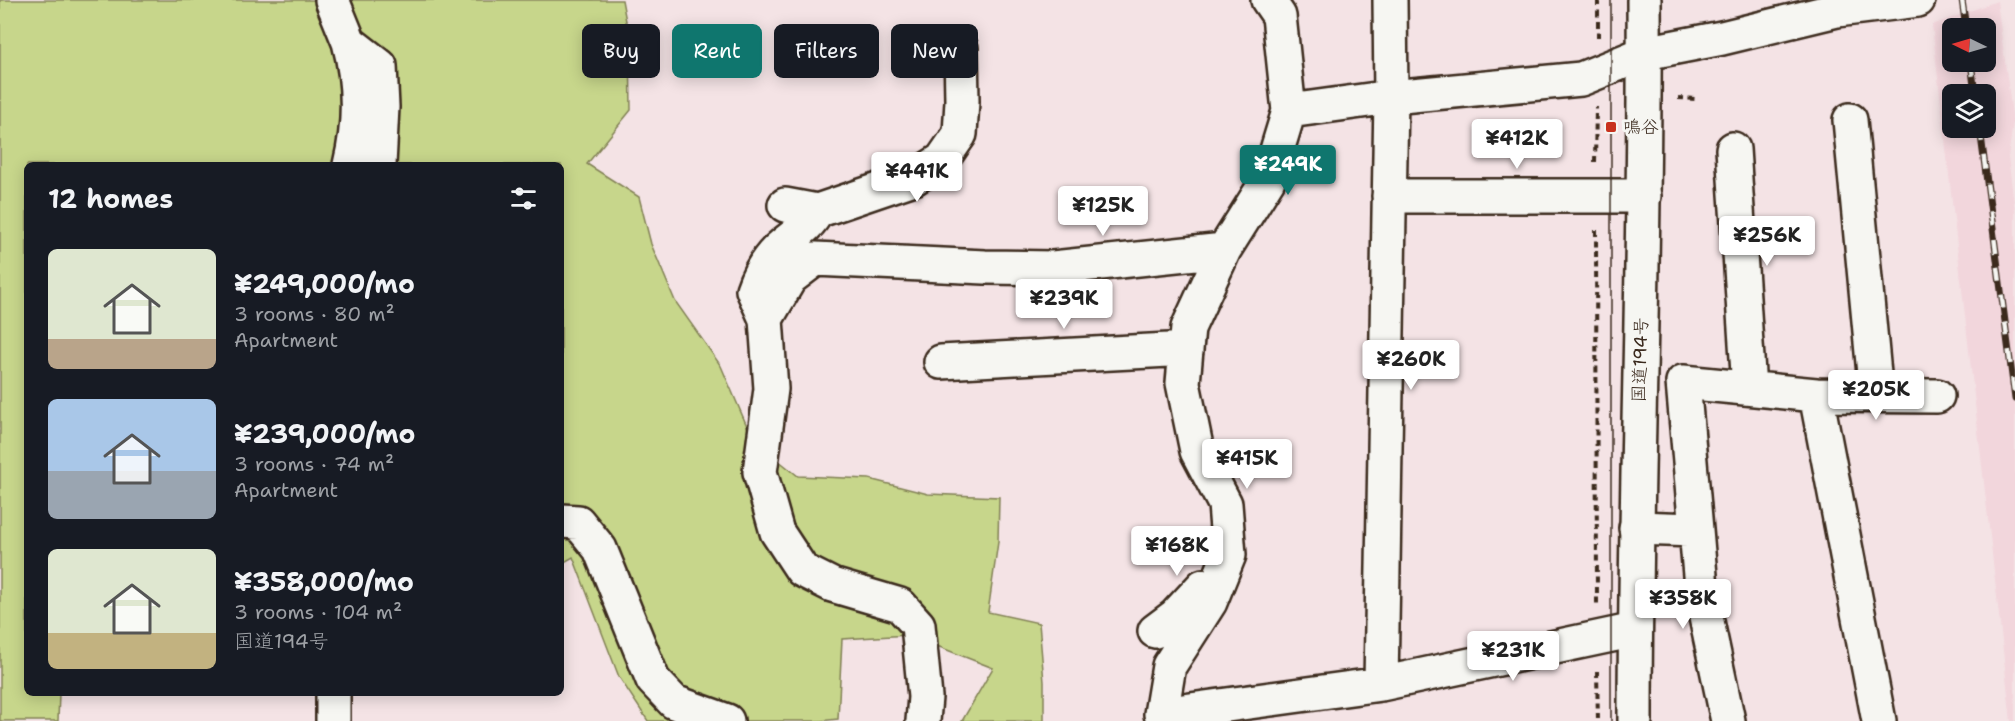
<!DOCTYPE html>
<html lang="en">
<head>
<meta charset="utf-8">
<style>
	:root { --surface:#171b24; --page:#20242c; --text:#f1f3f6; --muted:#9ea1a6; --accent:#0f766e }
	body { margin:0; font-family:"Shantell Sans","Klee One",sans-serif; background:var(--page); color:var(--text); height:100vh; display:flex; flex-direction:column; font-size:22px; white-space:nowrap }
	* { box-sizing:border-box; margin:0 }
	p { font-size:20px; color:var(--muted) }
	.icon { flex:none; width:33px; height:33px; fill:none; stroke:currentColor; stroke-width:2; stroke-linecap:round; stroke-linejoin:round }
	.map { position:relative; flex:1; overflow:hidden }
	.panel { position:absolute; left:24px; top:162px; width:540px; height:534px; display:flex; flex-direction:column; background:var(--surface); border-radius:9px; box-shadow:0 3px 15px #0003 }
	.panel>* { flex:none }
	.top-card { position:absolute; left:582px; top:24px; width:570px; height:54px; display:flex; gap:12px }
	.needle { width:39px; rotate:275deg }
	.controls { position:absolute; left:1942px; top:18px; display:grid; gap:12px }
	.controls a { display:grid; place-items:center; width:54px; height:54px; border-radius:9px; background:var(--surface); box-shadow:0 3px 15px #0003; font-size:30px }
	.price { position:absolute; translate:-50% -51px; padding:0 14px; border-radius:6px; background:#fff; color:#222; font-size:20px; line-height:39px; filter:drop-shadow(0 2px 3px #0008) }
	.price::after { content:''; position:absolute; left:50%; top:36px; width:18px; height:14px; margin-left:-9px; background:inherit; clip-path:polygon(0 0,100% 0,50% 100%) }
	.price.active { background:var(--accent); color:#fff }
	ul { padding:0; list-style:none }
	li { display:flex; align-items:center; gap:18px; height:150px; padding:0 24px }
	li span { display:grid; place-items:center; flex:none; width:168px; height:120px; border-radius:9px; color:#555 }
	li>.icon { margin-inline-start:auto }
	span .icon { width:72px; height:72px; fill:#fffc; stroke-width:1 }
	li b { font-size:26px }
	h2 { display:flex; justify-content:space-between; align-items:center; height:72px; padding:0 24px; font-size:26px }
	.chip { padding:0 21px; border-radius:9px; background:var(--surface); box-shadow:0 3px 15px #0003; font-size:21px; line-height:54px }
	.chip.active { background:var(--accent); color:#fff }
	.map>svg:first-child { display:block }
	.built { fill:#f2d6dc; fill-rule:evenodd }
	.green { fill:#c7d68b; stroke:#818054; stroke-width:1.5 }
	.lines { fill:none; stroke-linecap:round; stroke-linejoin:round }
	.minor-casing { stroke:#3b2a1e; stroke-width:38 }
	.highway-casing { stroke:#3b2a1e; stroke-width:38 }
	.path { stroke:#3b2a1e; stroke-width:4; stroke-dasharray:6 4.5; stroke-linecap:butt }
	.minor { stroke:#f6f6f2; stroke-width:33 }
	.highway { stroke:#f6f6f2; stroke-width:33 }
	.tram { stroke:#3b2a1e; stroke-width:1.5 }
	.rail-casing { stroke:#3b2a1e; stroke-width:7 }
	.rail { stroke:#f6f6f2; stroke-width:4.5; stroke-dasharray:14; stroke-linecap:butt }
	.poi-dot { fill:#c8321e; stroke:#f6f6f2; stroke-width:2 }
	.labels { text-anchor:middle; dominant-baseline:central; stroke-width:6; stroke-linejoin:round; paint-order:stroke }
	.poi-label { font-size:18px; fill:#3b2a1e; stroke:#f6f6f2; text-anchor:start }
	.street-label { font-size:18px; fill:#3b2a1e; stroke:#f6f6f2 }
</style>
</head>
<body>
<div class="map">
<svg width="2015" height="721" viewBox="0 0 2015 721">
	<rect width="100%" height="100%" fill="#f4e3e5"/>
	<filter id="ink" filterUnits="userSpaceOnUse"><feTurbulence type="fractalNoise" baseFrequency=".0167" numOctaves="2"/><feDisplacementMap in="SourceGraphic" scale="12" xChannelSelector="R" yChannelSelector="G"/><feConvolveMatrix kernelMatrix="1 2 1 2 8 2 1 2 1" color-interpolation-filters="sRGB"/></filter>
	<g filter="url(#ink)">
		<!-- built -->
		<path class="built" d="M1997 1 2013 122 2008 157 2015 211V721H2011L1932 25ZM1953 28H1986V62H1953ZM1953 94H1986V128H1953Z"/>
		<!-- green -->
		<path class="green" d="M0 0H622L630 42 631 110 587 164 639 197 651 244 675 301 721 366 753 440 798 476 869 479 928 494 999 497 998 542 988 612 1039 623 1044 682V721H962L993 668 909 635 842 639 838 719 820 721H648L619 677 573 557 561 564V165H27V693H59L58 721H0Z"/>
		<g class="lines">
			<defs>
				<path id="minor" d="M332 0 349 42 380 66 382 107 379 165
					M349 42C360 83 360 124 350 165
					M1289 111 1391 97 1581 79 1645 53 1722 38 1837 10 1918 0
					M1850 120 1876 395
					M1733 149 1749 388
					M1389 196H1644
					M785 205 817 211
					M766 319 753 290C758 275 765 262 777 250 791 236 808 229 817 211L914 178 942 160 960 134 962 101 961 48
					M941 362 1169 350 1186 352
					M1816 395 1937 396
					M561 521 578 522 600 549 653 680 674 702 727 721
					M1636 528 1695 530
					M1155 631 1175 616 1203 586
					M1381 684 1391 97 1390 0
					M1161 714 1381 684 1635 630
					M333 721V693
					M923 721 925 697 918 625 900 605 832 585 802 570 777 532 760 472 771 389 766 319 790 278 815 259 985 267 1053 268 1224 250
					M1163 721 1161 714 1169 666 1210 602 1229 555 1225 504 1197 451 1183 383 1188 328 1224 250 1268 180 1289 111 1279 16 1268 0
					M1728 721 1702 598 1683 382 1816 395 1879 721"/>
				<path id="highway" d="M1635 721C1635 481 1646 240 1644 0"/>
			</defs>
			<!-- minor casing -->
			<use href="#minor" class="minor-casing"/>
			<!-- highway casing -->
			<use href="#highway" class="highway-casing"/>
			<!-- path -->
			<path class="path" d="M1598 0V37
				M1678 98 1695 99
				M1595 162 1596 107
				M1596 230 1597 606
				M1597 671 1598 721"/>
			<!-- minor -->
			<use href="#minor" class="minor"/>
			<!-- highway -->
			<use href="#highway" class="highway"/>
			<!-- tram -->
			<path class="tram" d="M1611 721V0"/>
			<defs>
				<path id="rail" d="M1962 0 1966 28
					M1971 62 1975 94
					M1980 128 2015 399"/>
			</defs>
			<!-- rail casing -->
			<use href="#rail" class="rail-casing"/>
			<!-- rail -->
			<use href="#rail" class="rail"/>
		</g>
	</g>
	<!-- markers -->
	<rect class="poi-dot" x="1605" y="121" width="12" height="12" rx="3"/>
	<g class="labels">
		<!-- poi labels -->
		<g class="poi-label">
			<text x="1623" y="127">鳴谷</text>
		</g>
		<!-- street labels -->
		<g class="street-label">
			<text transform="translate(1640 360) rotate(-88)">国道194号</text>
		</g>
	</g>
</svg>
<div class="controls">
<a><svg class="needle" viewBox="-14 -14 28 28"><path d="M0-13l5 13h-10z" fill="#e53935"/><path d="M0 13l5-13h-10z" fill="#9ea1a6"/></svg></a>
<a><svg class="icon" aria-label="layers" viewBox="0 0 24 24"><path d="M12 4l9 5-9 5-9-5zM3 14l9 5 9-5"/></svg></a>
</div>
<b class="price" style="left:1517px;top:170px">¥412K</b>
<b class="price active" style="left:1288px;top:196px">¥249K</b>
<b class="price" style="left:917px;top:203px">¥441K</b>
<b class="price" style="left:1103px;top:237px">¥125K</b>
<b class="price" style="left:1767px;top:267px">¥256K</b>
<b class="price" style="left:1064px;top:330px">¥239K</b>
<b class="price" style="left:1411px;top:391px">¥260K</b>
<b class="price" style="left:1876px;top:421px">¥205K</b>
<b class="price" style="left:1247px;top:490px">¥415K</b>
<b class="price" style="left:1177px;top:577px">¥168K</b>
<b class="price" style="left:1683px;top:630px">¥358K</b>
<b class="price" style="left:1513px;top:682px">¥231K</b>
<div class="top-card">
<a class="chip">Buy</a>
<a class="chip active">Rent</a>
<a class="chip">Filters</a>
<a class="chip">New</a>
</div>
<section class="panel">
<h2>12 homes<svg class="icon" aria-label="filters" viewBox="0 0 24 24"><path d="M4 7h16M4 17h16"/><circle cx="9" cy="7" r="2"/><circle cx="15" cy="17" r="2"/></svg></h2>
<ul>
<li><span style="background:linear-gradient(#dfe7d0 75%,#b9a48a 0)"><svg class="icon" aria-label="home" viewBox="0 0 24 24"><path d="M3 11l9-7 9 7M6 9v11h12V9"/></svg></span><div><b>¥249,000/mo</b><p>3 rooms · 80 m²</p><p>Apartment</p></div></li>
<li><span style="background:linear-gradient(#a9c7e8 60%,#9aa5b1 0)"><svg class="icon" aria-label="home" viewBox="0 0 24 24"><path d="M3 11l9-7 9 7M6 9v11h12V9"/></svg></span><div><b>¥239,000/mo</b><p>3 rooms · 74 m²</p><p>Apartment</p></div></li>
<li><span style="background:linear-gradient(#dfe7d0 70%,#c2b280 0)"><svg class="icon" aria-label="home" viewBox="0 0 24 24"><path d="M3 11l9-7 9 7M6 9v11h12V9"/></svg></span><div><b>¥358,000/mo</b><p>3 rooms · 104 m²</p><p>国道194号</p></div></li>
</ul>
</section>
</div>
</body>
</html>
